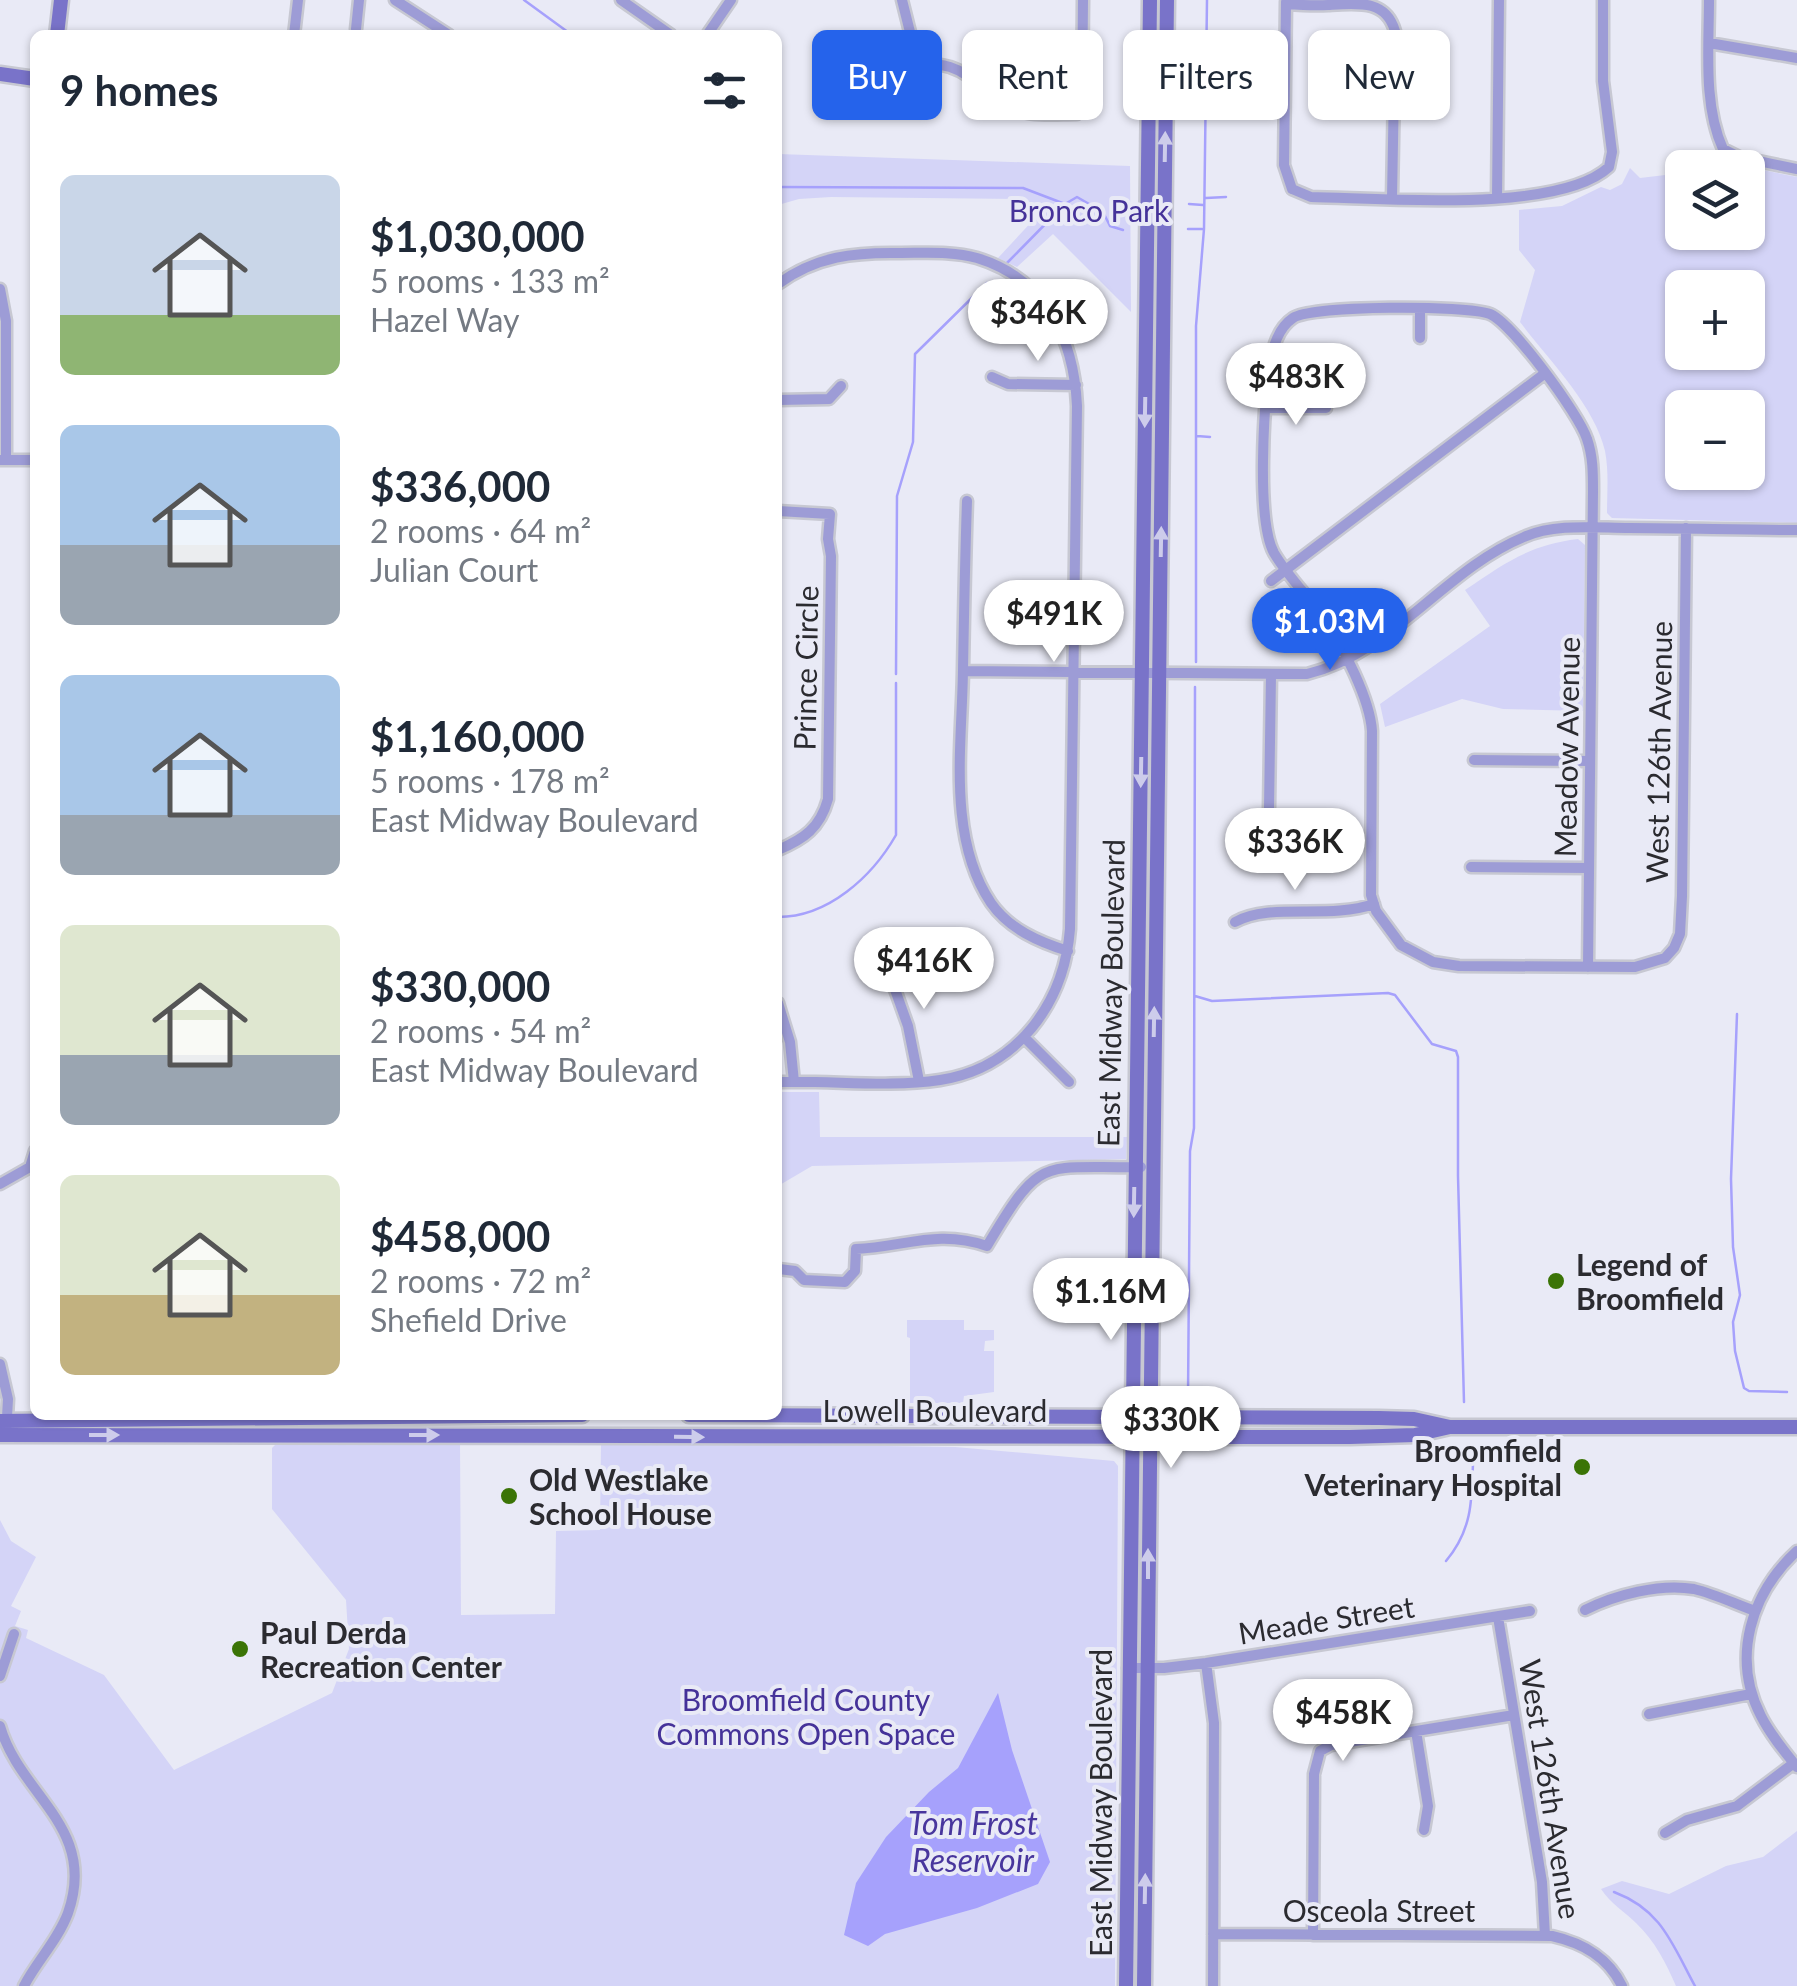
<!DOCTYPE html>
<html lang="en">
<head>
<meta charset="utf-8">
<style>
	:root { --surface:#fff; --page:#f6f6f7; --text:#1f2937; --muted:#747a83; --accent:#2563eb }
	body { margin:0; font-family:Lato,sans-serif; background:var(--page); color:var(--text); height:100vh; display:flex; flex-direction:column; font-size:38px; white-space:nowrap }
	* { box-sizing:border-box; margin:0 }
	p { font-size:32px; color:var(--muted) }
	.icon { flex:none; width:55px; height:55px; fill:none; stroke:currentColor; stroke-width:2; stroke-linecap:round; stroke-linejoin:round }
	.map { position:relative; flex:1; overflow:hidden }
	.side { position:absolute; left:30px; top:30px; width:752px; height:1390px; display:flex; flex-direction:column; background:var(--surface); border-radius:15px; box-shadow:0 2px 8px #0004 }
	.side>* { flex:none }
	.guide { position:absolute; left:812px; top:30px; width:832px; height:90px; display:flex; gap:20px }
	.fabs { position:absolute; left:1665px; top:150px; display:grid; gap:20px }
	.fabs a { display:grid; place-items:center; width:100px; height:100px; border-radius:15px; background:var(--surface); box-shadow:0 2px 8px #0004; font-size:50px }
	.price { position:absolute; translate:-50% -85px; padding:0 22px; border-radius:35px; background:#fff; color:#222; font-size:32px; line-height:65px; filter:drop-shadow(0 2px 5px #0008) }
	.price::after { content:''; position:absolute; left:50%; top:60px; width:30px; height:22px; margin-left:-15px; background:inherit; clip-path:polygon(0 0,100% 0,50% 100%) }
	.price.on { background:var(--accent); color:#fff }
	ul { padding:0; list-style:none }
	li { display:flex; align-items:center; gap:30px; height:250px; padding:0 30px }
	li span { display:grid; place-items:center; flex:none; width:280px; height:200px; border-radius:15px; color:#555 }
	li>.icon { margin-inline-start:auto }
	span .icon { width:120px; height:120px; fill:#fffc; stroke-width:1 }
	li b { font-size:42px }
	h2 { display:flex; justify-content:space-between; align-items:center; height:120px; padding:0 30px; font-size:42px }
	.tag { padding:0 35px; border-radius:15px; background:var(--surface); box-shadow:0 2px 8px #0004; font-size:35px; line-height:90px }
	.tag.on { background:var(--accent); color:#fff }
	.map>svg:first-child { display:block }
	.green { fill:#d4d4f7; fill-rule:evenodd }
	.water { fill:#a6a1fc }
	.lines { fill:none; stroke-linecap:round; stroke-linejoin:round }
	.stream { stroke:#a6a1fc; stroke-width:2.5 }
	.street-casing { stroke:#c7c8d2; stroke-width:15 }
	.secondary-casing { stroke:#c7c8d2; stroke-width:19 }
	.street { stroke:#9d9cd6; stroke-width:10 }
	.secondary { stroke:#7973c9; stroke-width:14 }
	.oneway { fill:#cdcceb }
	.poi-dot { fill:#3b7406; stroke:#e9eaf6; stroke-width:4 }
	.labels { text-anchor:middle; dominant-baseline:central; stroke-width:8; stroke-linejoin:round; paint-order:stroke }
	.park-label { font-size:30px; fill:#453299; stroke:#e9eaf6 }
	.street-label { font-size:30px; fill:#2b2b30; stroke:#e9eaf6 }
	.poi-label { font-size:30px; font-weight:bold; fill:#2b2b30; stroke:#e9eaf6; text-anchor:start }
	.water-label { font-size:32px; font-style:italic; fill:#48369d; stroke:#e9eaf6 }
</style>
</head>
<body>
<div class="map">
<svg width="1797" height="1986" viewBox="0 0 1797 1986">
	<rect width="100%" height="100%" fill="#e9eaf6"/>
	<!-- green -->
	<path class="green" d="M778 154 1130 166 1131 312 1053 234 1017 267 998 258 1037 216 1021 199 831 197 799 199 778 205Z
		M1713 161 1723 166 1733 164 1797 177V523L1612 518 1607 513C1607 493 1609 472 1605 451 1595 406 1548 359 1520 322L1535 270 1519 250V210L1562 206 1601 187 1610 190 1622 184 1630 168 1640 178 1682 173V232H1748V168L1701 167ZM1682 288H1748V352H1682ZM1682 408H1748V472H1682Z
		M1578 539 1585 545 1583 711 1503 709 1462 699 1385 727 1380 704 1490 626 1465 590C1505 563 1529 545 1578 539Z
		M778 1092H819L820 1137H1127L1126 1159 812 1166 778 1186Z
		M907 1320H964V1330H994V1340L985 1341 984 1351H994V1392L964 1396 963 1403H910V1338L907 1337Z
		M279 1441H460L461 1615 555 1614 556 1531 600 1530 601 1442 955 1447 1114 1461 1118 1466 1115 1986H0V1520L11 1541 36 1557 11 1606 21 1611 15 1626 28 1630 26 1638 104 1675 174 1770 332 1693 349 1649 346 1600 272 1509V1448Z
		M1797 1831V1986H1676C1666 1963 1655 1941 1636 1923 1624 1911 1611 1904 1601 1889L1622 1881 1669 1894 1726 1866 1763 1857Z"/>
	<!-- water -->
	<path class="water" d="M998 1693 1012 1750 1050 1862 1038 1884 977 1908 885 1934 868 1946 844 1935 856 1883 886 1837 929 1792 958 1768Z"/>
	<g class="lines">
		<!-- stream -->
		<path class="stream" d="M524 0 572 35
			M778 187 1023 188 1065 204
			M1206 198 1226 197
			M1189 204 1203 205
			M1188 229H1202
			M1007 263 1065 204 1077 197 1103 212 1110 226 1123 230
			M1197 436 1210 437
			M1196 662V326L1204 229 1207 0
			M896 674 897 496 913 442 915 354 987 283
			M778 917C828 917 872 877 896 835V683
			M1195 996 1212 1001 1388 993 1395 995 1432 1044 1456 1051 1458 1057V1176L1464 1402
			M1737 1014 1731 1179 1733 1247 1740 1295 1733 1322 1735 1351 1744 1388 1749 1391 1787 1392
			M1188 1398 1190 1151 1194 1128 1195 687
			M1446 1561C1472 1530 1472 1501 1473 1462
			M1614 1892C1662 1910 1672 1944 1695 1986"/>
		<defs>
			<path id="street" d="M395 0 449 35
				M621 0 671 35
				M902 0 911 36 905 108
				M1603 0V81L1612 152 1609 167
				M1709 0C1709 47 1703 105 1723 149L1739 157 1797 169
				M1286 2 1284 165 1292 189
				M1286 4C1300 5 1314 6 1328 5 1360 3 1386 0 1395 31L1392 198
				M356 29 359 0
				M294 35 298 0
				M707 35 731 0
				M1709 43 1797 58
				M873 53C898 64 924 60 950 67 972 74 982 90 1001 103 1023 118 1051 114 1077 114L1082 108 1083 0
				M1292 189 1311 197C1381 198 1558 214 1609 167
				M1497 198 1499 0
				M778 284C816 256 855 252 901 253 926 253 953 251 977 258 1046 279 1074 339 1077 406L1070 929C1064 1004 1017 1068 940 1080 887 1088 831 1080 778 1082
				M0 289 6 321V460
				M1420 309V338
				M992 377 1008 384 1076 385
				M778 400 829 399 841 386
				M1266 408H1326
				M1 460H35
				M967 501C965 558 964 614 963 670 962 745 947 838 991 903 1009 929 1039 942 1068 951
				M778 511 830 514 828 539 831 556 828 799C820 828 804 839 778 850
				M1271 581 1544 374
				M963 671 1307 674C1393 653 1444 570 1524 537 1555 523 1596 528 1629 528 1685 528 1741 530 1797 530
				M1474 760 1590 761
				M1269 808 1271 675
				M1471 867 1589 868
				M1235 922C1271 902 1328 920 1374 904
				M882 953 908 1026 919 1081
				M1588 967 1593 491C1593 473 1593 456 1587 439 1579 414 1512 323 1490 314 1466 305 1313 305 1293 318 1278 328 1273 347 1270 364 1264 403 1256 520 1274 553 1288 577 1309 597 1325 620 1343 647 1370 699 1372 731L1371 895 1376 911 1401 945 1433 962 1459 966 1635 967 1665 958 1674 948 1680 934 1682 896 1686 528
				M778 1003 790 1042 794 1082
				M1024 1037 1069 1082
				M0 1184 30 1167 35 1151
				M779 1269 795 1271 804 1280 845 1282 855 1271 856 1249C904 1247 938 1229 987 1246 1042 1153 1041 1169 1141 1167
				M0 1364 8 1399 6 1435
				M1797 1551C1751 1593 1731 1658 1761 1716 1770 1734 1784 1751 1797 1767
				M1585 1610C1615 1595 1660 1583 1694 1589 1715 1594 1735 1604 1755 1611
				M1498 1617 1542 1882 1545 1936
				M1206 1663 1214 1723 1213 1986
				M1128 1668H1164L1206 1663 1530 1611
				M0 1676 14 1634
				M1649 1714 1751 1694
				M0 1726C20 1796 98 1827 68 1913 58 1940 37 1961 24 1986
				M1416 1731 1428 1806 1424 1830
				M1665 1833 1687 1820 1737 1806 1794 1763
				M1213 1934 1552 1936C1583 1943 1608 1957 1622 1986
				M1313 1935 1314 1774 1320 1751 1331 1745 1514 1715"/>
			<path id="secondary" d="M57 35 61 0
				M0 74 35 79
				M689 1415 1379 1418 1414 1419 1450 1427H1797
				M0 1421 582 1415
				M0 1435 1350 1437 1415 1435 1450 1427
				M1126 1986 1150 0
				M1144 1986 1167 0"/>
		</defs>
		<!-- street casing -->
		<use href="#street" class="street-casing"/>
		<!-- secondary casing -->
		<use href="#secondary" class="secondary-casing"/>
		<!-- street -->
		<use href="#street" class="street"/>
		<!-- secondary -->
		<use href="#secondary" class="secondary"/>
	</g>
	<!-- one-way arrows -->
	<defs><path id="oneway-solid" d="M-6-.8H1V-3.2L6.5 0L1 3.2V.8H-6Z" transform="scale(2.5)"/></defs>
	<g class="oneway">
		<use href="#oneway-solid" transform="translate(1165 147) rotate(-89)"/>
		<use href="#oneway-solid" transform="translate(1145 412) rotate(91)"/>
		<use href="#oneway-solid" transform="translate(1161 542) rotate(-89)"/>
		<use href="#oneway-solid" transform="translate(1141 772) rotate(91)"/>
		<use href="#oneway-solid" transform="translate(1154 1022) rotate(-89)"/>
		<use href="#oneway-solid" transform="translate(1134 1202) rotate(91)"/>
		<use href="#oneway-solid" transform="translate(104 1435)"/>
		<use href="#oneway-solid" transform="translate(424 1435)"/>
		<use href="#oneway-solid" transform="translate(689 1437) rotate(1)"/>
		<use href="#oneway-solid" transform="translate(1148 1564) rotate(-90)"/>
		<use href="#oneway-solid" transform="translate(1145 1889) rotate(-89)"/>
	</g>
	<!-- markers -->
	<g class="poi-dot">
		<circle cx="1556" cy="1281" r="10"/>
		<circle cx="1582" cy="1467" r="10"/>
		<circle cx="509" cy="1496" r="10"/>
		<circle cx="240" cy="1649" r="10"/>
	</g>
	<g class="labels">
		<!-- park labels -->
		<g class="park-label">
			<text x="1089" y="210">Bronco Park</text>
			<text x="806" y="1699">Broomfield County<tspan x="806" dy="34">Commons Open Space</tspan></text>
		</g>
		<!-- street labels -->
		<g class="street-label">
			<text transform="translate(805 668) rotate(-89)">Prince Circle</text>
			<text transform="translate(1566 747) rotate(-89)">Meadow Avenue</text>
			<text transform="translate(1658 752) rotate(-89)">West 126th Avenue</text>
			<text transform="translate(1110 993) rotate(-89)">East Midway Boulevard</text>
			<text x="935" y="1410">Lowell Boulevard</text>
			<text transform="translate(1326 1619) rotate(-9)">Meade Street</text>
			<text transform="translate(1551 1789) rotate(81)">West 126th Avenue</text>
			<text transform="translate(1100 1803) rotate(-90)">East Midway Boulevard</text>
			<text x="1379" y="1910">Osceola Street</text>
		</g>
		<!-- poi labels -->
		<g class="poi-label">
			<text x="1576" y="1264">Legend of<tspan x="1576" dy="34">Broomfield</tspan></text>
			<text x="1562" y="1450" text-anchor="end">Broomfield<tspan x="1562" dy="34">Veterinary Hospital</tspan></text>
			<text x="529" y="1479">Old Westlake<tspan x="529" dy="34">School House</tspan></text>
			<text x="260" y="1632">Paul Derda<tspan x="260" dy="34">Recreation Center</tspan></text>
		</g>
		<!-- water labels -->
		<g class="water-label">
			<text x="973" y="1822">Tom Frost<tspan x="973" dy="37">Reservoir</tspan></text>
		</g>
	</g>
</svg>
<div class="fabs">
<a><svg class="icon" aria-label="layers" viewBox="0 0 24 24"><path d="M12 4l9 5-9 5-9-5zM3 14l9 5 9-5"/></svg></a>
<a>+</a>
<a>−</a>
</div>
<b class="price" style="left:1038px;top:364px">$346K</b>
<b class="price" style="left:1296px;top:428px">$483K</b>
<b class="price" style="left:1054px;top:665px">$491K</b>
<b class="price on" style="left:1330px;top:673px">$1.03M</b>
<b class="price" style="left:1295px;top:893px">$336K</b>
<b class="price" style="left:924px;top:1012px">$416K</b>
<b class="price" style="left:1111px;top:1343px">$1.16M</b>
<b class="price" style="left:1171px;top:1471px">$330K</b>
<b class="price" style="left:1343px;top:1764px">$458K</b>
<div class="guide">
<a class="tag on">Buy</a>
<a class="tag">Rent</a>
<a class="tag">Filters</a>
<a class="tag">New</a>
</div>
<section class="side">
<h2>9 homes<svg class="icon" aria-label="filters" viewBox="0 0 24 24"><path d="M4 7h16M4 17h16"/><circle cx="9" cy="7" r="2"/><circle cx="15" cy="17" r="2"/></svg></h2>
<ul>
<li><span style="background:linear-gradient(#c9d6e8 70%,#8fb573 0)"><svg class="icon" aria-label="home" viewBox="0 0 24 24"><path d="M3 11l9-7 9 7M6 9v11h12V9"/></svg></span><div><b>$1,030,000</b><p>5 rooms · 133 m²</p><p>Hazel Way</p></div></li>
<li><span style="background:linear-gradient(#a9c7e8 60%,#9aa5b1 0)"><svg class="icon" aria-label="home" viewBox="0 0 24 24"><path d="M3 11l9-7 9 7M6 9v11h12V9"/></svg></span><div><b>$336,000</b><p>2 rooms · 64 m²</p><p>Julian Court</p></div></li>
<li><span style="background:linear-gradient(#a9c7e8 70%,#9aa5b1 0)"><svg class="icon" aria-label="home" viewBox="0 0 24 24"><path d="M3 11l9-7 9 7M6 9v11h12V9"/></svg></span><div><b>$1,160,000</b><p>5 rooms · 178 m²</p><p>East Midway Boulevard</p></div></li>
<li><span style="background:linear-gradient(#dfe7d0 65%,#9aa5b1 0)"><svg class="icon" aria-label="home" viewBox="0 0 24 24"><path d="M3 11l9-7 9 7M6 9v11h12V9"/></svg></span><div><b>$330,000</b><p>2 rooms · 54 m²</p><p>East Midway Boulevard</p></div></li>
<li><span style="background:linear-gradient(#dfe7d0 60%,#c2b280 0)"><svg class="icon" aria-label="home" viewBox="0 0 24 24"><path d="M3 11l9-7 9 7M6 9v11h12V9"/></svg></span><div><b>$458,000</b><p>2 rooms · 72 m²</p><p>Shefield Drive</p></div></li>
</ul>
</section>
</div>
</body>
</html>
